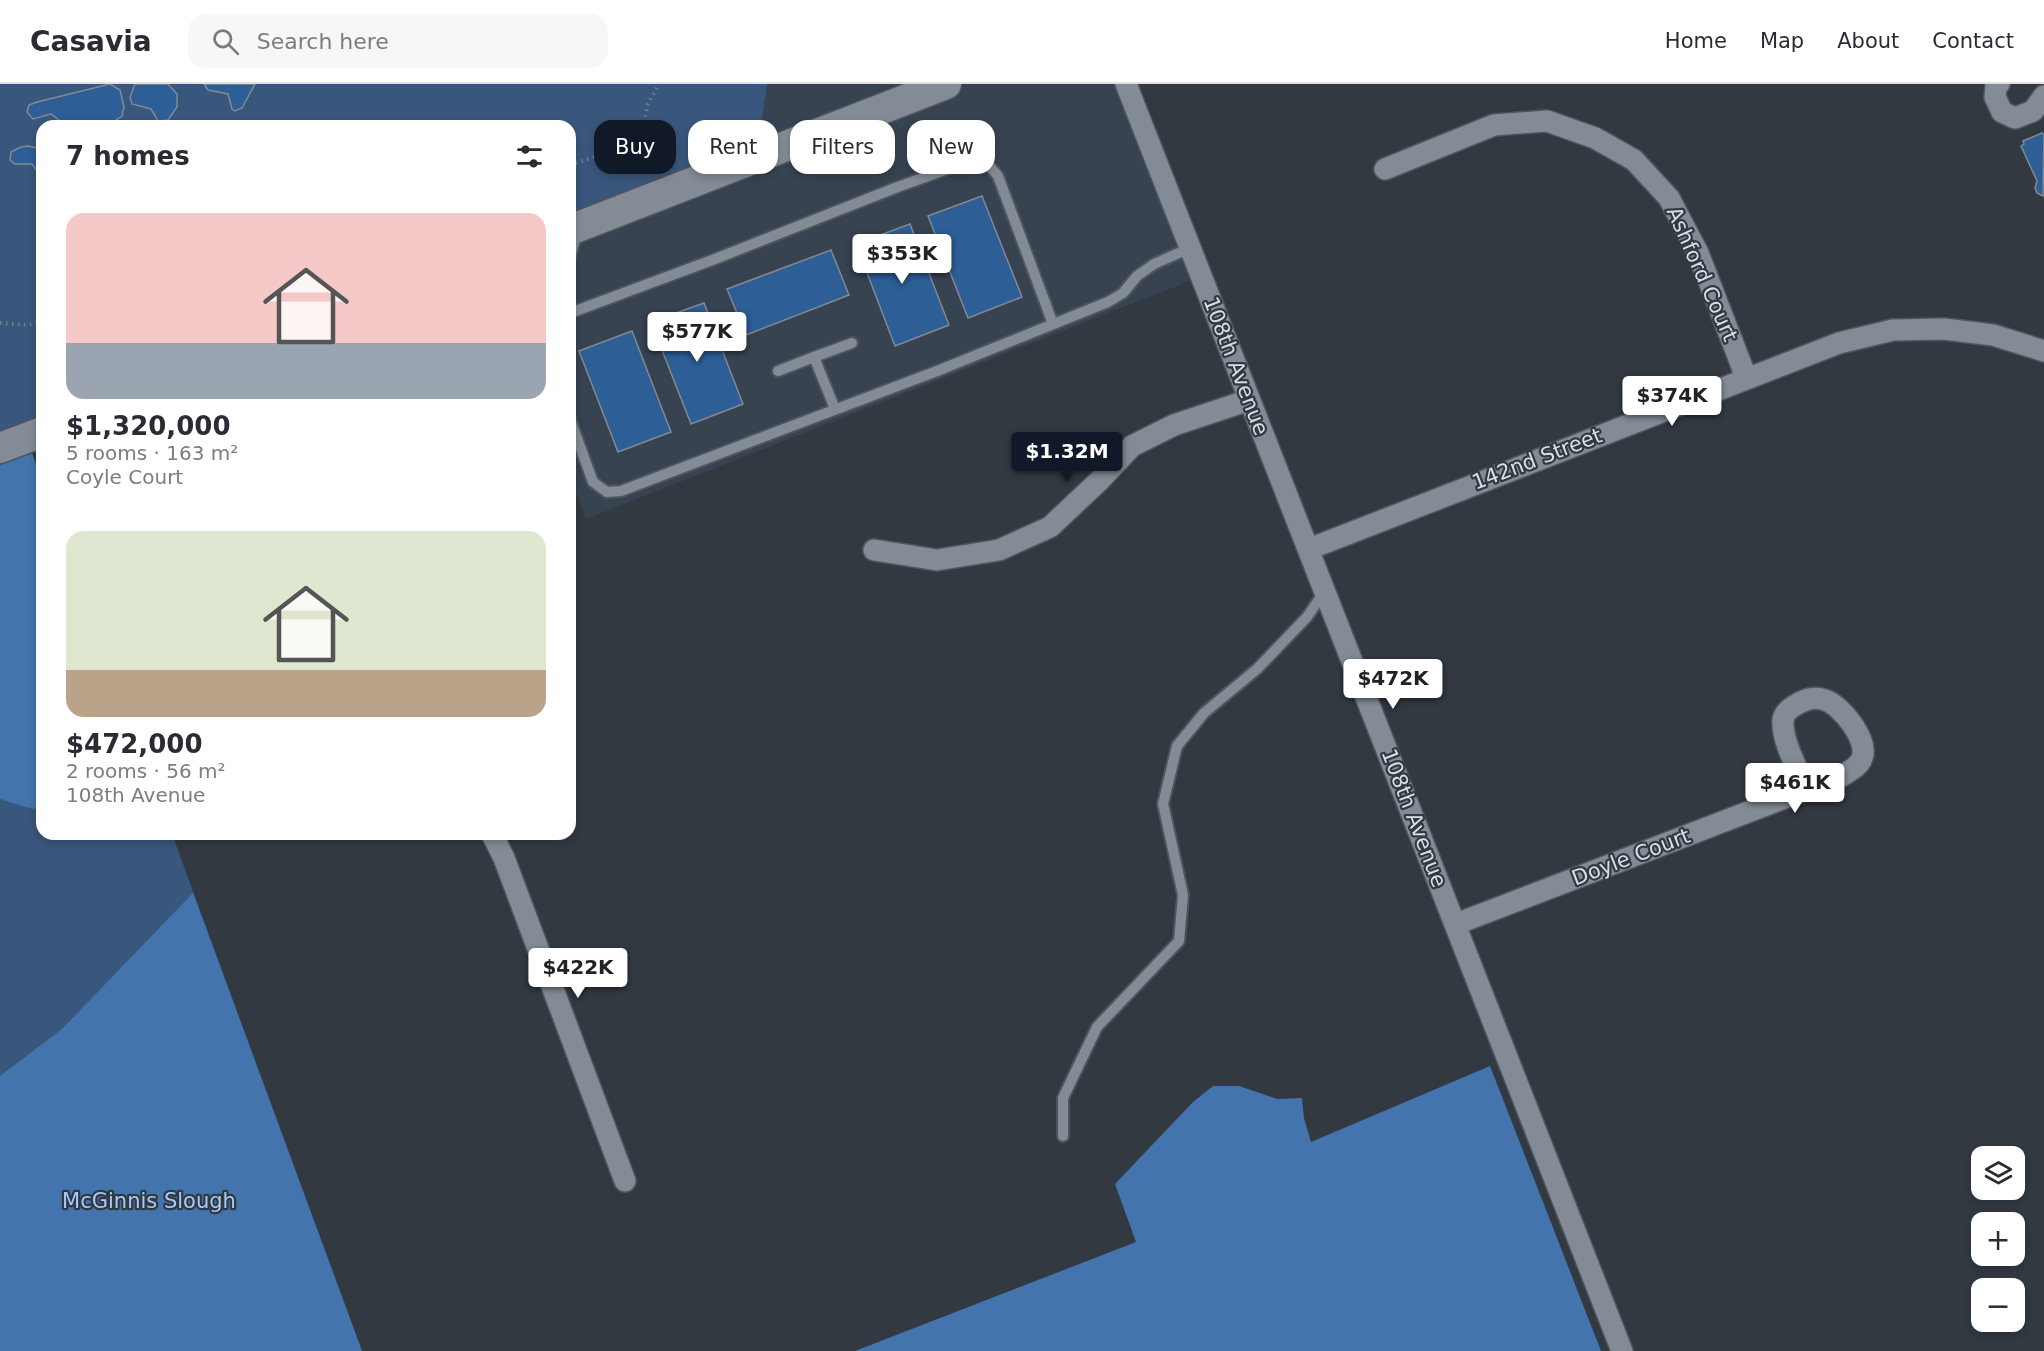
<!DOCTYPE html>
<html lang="en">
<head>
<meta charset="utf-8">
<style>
	:root { --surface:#fff; --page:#f7f7f7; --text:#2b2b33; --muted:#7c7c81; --line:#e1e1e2; --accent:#111827 }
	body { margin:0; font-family:"DejaVu Sans",sans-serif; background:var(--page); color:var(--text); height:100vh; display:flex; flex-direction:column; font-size:22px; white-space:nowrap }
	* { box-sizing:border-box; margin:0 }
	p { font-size:20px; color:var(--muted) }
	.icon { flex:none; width:33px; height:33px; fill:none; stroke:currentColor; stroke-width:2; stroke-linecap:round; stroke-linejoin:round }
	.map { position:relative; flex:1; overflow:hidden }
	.drawer { position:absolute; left:36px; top:36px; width:540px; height:720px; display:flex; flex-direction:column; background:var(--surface); border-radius:18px; box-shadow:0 3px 9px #0003 }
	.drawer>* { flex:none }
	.top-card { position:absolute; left:594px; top:36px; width:570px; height:54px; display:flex; gap:12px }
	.buttons { position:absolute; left:1971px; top:1062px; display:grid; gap:12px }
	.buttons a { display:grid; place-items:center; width:54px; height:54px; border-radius:12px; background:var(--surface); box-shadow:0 3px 9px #0003; font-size:30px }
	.price { position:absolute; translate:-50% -51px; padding:0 14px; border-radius:6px; background:#fff; color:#222; font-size:20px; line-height:39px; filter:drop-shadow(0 2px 3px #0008) }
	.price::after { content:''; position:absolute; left:50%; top:36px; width:18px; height:14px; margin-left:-9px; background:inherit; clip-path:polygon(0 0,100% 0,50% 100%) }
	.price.selected { background:var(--accent); color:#fff }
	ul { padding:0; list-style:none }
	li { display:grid; align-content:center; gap:12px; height:318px; padding:0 30px }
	li span { display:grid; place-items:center; height:186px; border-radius:18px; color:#555 }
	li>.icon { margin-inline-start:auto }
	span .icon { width:108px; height:108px; fill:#fffc; stroke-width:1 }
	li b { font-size:26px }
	h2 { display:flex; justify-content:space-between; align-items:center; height:72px; padding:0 30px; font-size:26px }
	.chip { padding:0 21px; border-radius:18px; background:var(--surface); box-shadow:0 3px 9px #0003; font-size:21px; line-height:54px }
	.chip.selected { background:var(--accent); color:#fff }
	header { display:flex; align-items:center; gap:36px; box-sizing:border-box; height:84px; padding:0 30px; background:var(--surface); border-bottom:2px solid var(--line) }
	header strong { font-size:28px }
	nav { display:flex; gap:33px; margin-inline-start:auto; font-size:21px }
	.search { width:420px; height:54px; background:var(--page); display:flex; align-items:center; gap:15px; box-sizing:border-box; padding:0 21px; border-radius:18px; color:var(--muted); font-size:22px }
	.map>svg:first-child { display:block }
	.built { fill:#374351 }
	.green { fill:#39577c }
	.forest { fill:#4374ae }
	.building { fill:#2d5e96; stroke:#818993; stroke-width:1.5 }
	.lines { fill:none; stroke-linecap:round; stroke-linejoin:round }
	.lane-casing { stroke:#4f555d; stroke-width:14 }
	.street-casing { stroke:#4f555d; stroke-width:24 }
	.secondary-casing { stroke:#4f555d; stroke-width:33 }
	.path { stroke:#767c83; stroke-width:4; stroke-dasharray:1.5 4.5; stroke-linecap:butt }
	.lane { stroke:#838b96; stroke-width:10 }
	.street { stroke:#838b96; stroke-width:21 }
	.secondary { stroke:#838b96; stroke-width:30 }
	.labels { text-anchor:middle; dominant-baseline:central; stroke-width:4.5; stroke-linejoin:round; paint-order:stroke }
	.street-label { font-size:21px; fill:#dadee4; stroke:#323941 }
	.park-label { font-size:21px; fill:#a3cafc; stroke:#323941 }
</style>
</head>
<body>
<header>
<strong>Casavia</strong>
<div class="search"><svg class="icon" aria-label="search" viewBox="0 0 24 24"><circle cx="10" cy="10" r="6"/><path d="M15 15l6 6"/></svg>Search here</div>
<nav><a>Home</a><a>Map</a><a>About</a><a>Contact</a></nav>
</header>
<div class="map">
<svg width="2044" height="1267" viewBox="0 0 2044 1267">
	<rect width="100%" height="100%" fill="#323941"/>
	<!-- built -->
	<path class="built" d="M767 0H929L758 66Z
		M967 0H1121L1195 195 586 435 570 394V155Z"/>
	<!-- green -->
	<path class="green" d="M0 0H767L758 66 570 138V42H42V339L0 355Z
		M32 369 42 397V750H172L362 1267H0V381Z"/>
	<!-- forest -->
	<path class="forest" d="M32 369 42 397V726L25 723 0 715V381Z
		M193 809 362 1267H0V992L62 945Z
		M1490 982 1601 1267H855L1136 1158 1115 1100 1193 1018 1213 1002H1239L1277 1015 1302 1014 1304 1034 1311 1058Z"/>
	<!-- building -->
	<path class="building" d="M110 0 120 6 124 23 122 32 110 40 98 41 91 37 76 42H67L51 30 33 35 27 28 29 21 37 18Z
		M135 0H168L177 10V23L168 36 158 37 151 25 132 20 130 13Z
		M204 0H255L242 24 235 27 232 25 228 10 208 6Z
		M2042 49 2044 51 2043 112 2037 109 2035 104 2037 97 2021 62 2024 60 2023 57Z
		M28 62 42 65V88H38L32 80H15L10 76 11 68 21 63Z
		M982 112 1022 213 968 234 928 132Z
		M910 140 949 241 895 262 856 160Z
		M831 166 849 211 746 251 727 205Z
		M704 219 743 320 691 340 651 238Z
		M632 247 671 348 618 368 579 267Z"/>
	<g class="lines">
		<defs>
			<path id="lane" d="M570 174 577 148
				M570 229 715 175 895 104 972 76 986 78 998 92 1053 240
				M778 287 814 273
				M835 325 814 273 852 259
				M570 335 593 398 607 408 621 407 937 287 1108 218 1123 209 1137 192 1154 180 1190 164
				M1063 1052V1014L1097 943 1179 857 1183 811 1163 720 1177 662 1204 629 1257 585 1307 533 1325 507"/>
			<path id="street" d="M1126 0 1622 1267
				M1999 0 1996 2 1995 13 2002 28 2015 34 2033 27 2044 12
				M1385 85 1494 41 1547 37 1595 54 1634 76 1669 114 1698 169 1746 293
				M1309 465 1839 259 1893 246 1944 245 1993 251 2044 267
				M874 466 937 476 999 466 1050 443 1099 397 1132 362 1174 341 1249 316
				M492 750 504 774 625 1097
				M1456 840 1842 692C1849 687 1859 683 1862 674 1869 656 1841 621 1825 616 1814 612 1803 616 1794 622 1787 626 1782 632 1783 640 1783 659 1799 688 1806 705"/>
			<path id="secondary" d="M570 146 946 0
				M0 364 42 348"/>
		</defs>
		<!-- lane casing -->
		<use href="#lane" class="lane-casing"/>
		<!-- street casing -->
		<use href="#street" class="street-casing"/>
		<!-- secondary casing -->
		<use href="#secondary" class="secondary-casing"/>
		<!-- path -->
		<path class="path" d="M570 81 627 62 637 55 642 45 648 20 659 0
			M0 239 28 241 42 237"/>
		<!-- lane -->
		<use href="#lane" class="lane"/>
		<!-- street -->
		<use href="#street" class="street"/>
		<!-- secondary -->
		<use href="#secondary" class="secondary"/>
	</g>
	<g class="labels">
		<!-- street labels -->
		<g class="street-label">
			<text transform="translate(1702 190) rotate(66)">Ashford Court</text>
			<text transform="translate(1236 282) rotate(69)">108th Avenue</text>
			<text transform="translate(1537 375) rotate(-21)">142nd Street</text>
			<text transform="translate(1414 734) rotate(69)">108th Avenue</text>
			<text transform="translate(1631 773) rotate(-21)">Doyle Court</text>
		</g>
		<!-- park labels -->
		<g class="park-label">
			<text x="149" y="1117">McGinnis Slough</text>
		</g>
	</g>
</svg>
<div class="buttons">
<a><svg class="icon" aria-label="layers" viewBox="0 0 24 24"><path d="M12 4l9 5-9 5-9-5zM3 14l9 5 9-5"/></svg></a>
<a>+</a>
<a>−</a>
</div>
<b class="price" style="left:902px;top:201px">$353K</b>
<b class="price" style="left:697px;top:279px">$577K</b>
<b class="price" style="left:1672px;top:343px">$374K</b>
<b class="price selected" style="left:1067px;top:399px">$1.32M</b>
<b class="price" style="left:1393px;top:626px">$472K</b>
<b class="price" style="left:1795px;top:730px">$461K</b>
<b class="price" style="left:578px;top:915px">$422K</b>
<div class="top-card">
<a class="chip selected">Buy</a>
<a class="chip">Rent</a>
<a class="chip">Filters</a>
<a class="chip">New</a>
</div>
<section class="drawer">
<h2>7 homes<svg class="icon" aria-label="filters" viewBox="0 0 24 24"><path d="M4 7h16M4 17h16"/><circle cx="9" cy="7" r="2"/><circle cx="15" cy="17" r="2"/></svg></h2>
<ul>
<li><span style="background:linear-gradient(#f6c9c9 70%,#9aa5b1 0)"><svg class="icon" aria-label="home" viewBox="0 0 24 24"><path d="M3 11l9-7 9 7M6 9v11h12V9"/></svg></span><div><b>$1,320,000</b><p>5 rooms · 163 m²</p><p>Coyle Court</p></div></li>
<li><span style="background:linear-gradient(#dfe7d0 75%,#b9a48a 0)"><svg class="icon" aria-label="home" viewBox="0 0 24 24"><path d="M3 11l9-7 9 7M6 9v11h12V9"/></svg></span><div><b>$472,000</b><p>2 rooms · 56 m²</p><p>108th Avenue</p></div></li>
</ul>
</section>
</div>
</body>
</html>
